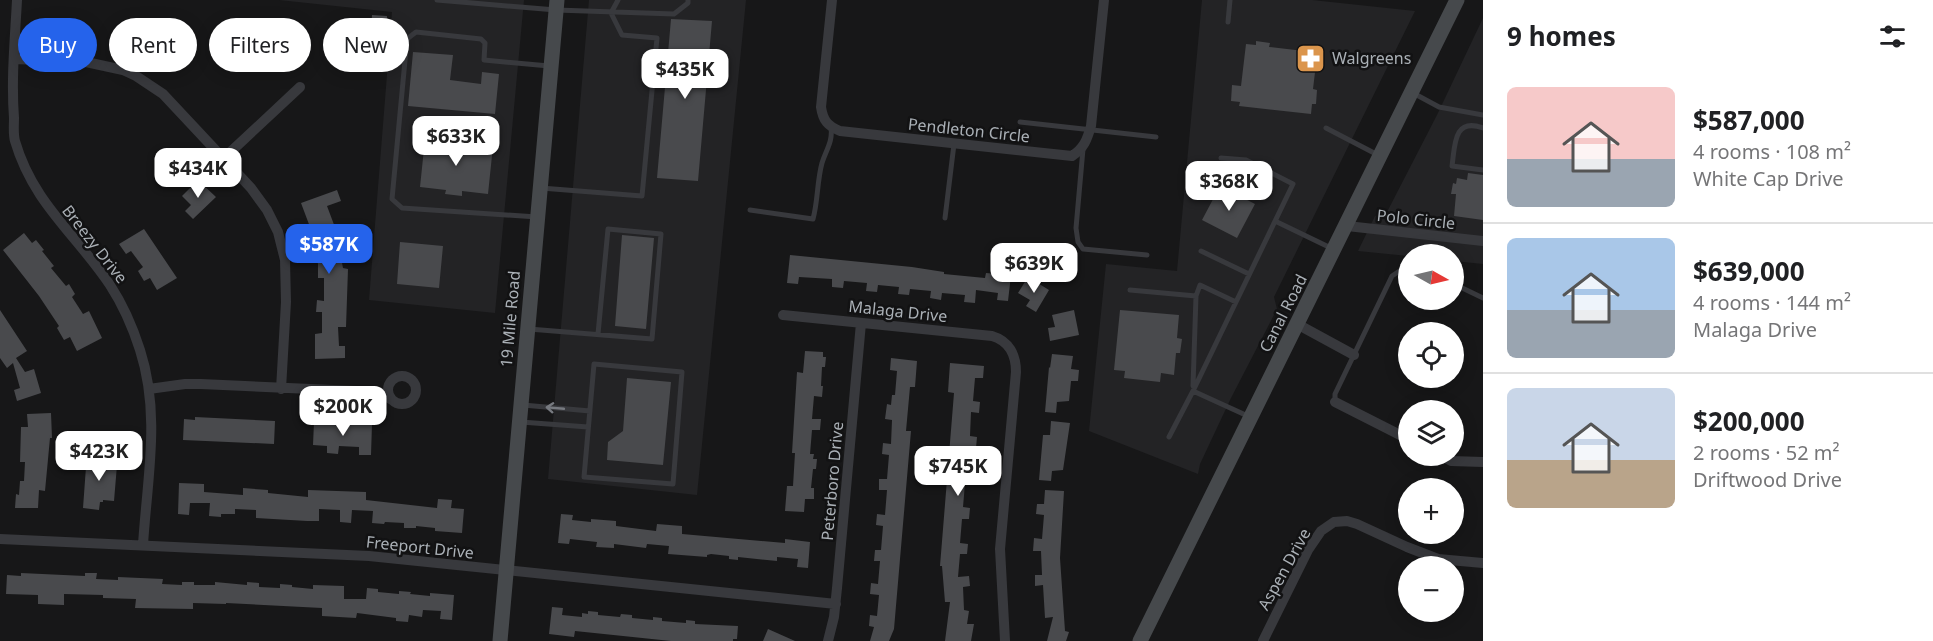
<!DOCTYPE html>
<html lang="en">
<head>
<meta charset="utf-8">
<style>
	:root { --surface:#fff; --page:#f6f6f6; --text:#202124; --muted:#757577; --line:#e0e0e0; --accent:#2563eb }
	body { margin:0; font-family:"Noto Sans",sans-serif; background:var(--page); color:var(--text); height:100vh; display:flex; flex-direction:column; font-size:22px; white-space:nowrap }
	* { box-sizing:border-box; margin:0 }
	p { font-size:20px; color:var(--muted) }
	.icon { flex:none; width:33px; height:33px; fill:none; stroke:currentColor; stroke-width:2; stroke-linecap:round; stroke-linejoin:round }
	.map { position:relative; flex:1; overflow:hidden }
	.side { display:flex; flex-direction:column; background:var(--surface); width:450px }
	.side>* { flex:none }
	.guide { position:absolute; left:18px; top:18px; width:570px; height:54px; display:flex; gap:12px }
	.needle { width:39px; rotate:98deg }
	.buttons { position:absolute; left:1398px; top:244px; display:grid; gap:12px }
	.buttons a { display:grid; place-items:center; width:66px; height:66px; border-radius:50%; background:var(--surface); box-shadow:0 3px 15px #0003; font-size:30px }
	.price { position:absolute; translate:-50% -51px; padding:0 14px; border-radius:12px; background:#fff; color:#222; font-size:20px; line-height:39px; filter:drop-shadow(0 2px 3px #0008) }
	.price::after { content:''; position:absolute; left:50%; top:36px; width:18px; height:14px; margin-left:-9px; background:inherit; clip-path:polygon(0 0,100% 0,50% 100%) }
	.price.on { background:var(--accent); color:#fff }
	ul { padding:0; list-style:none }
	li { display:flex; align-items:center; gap:18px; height:150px; padding:0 24px }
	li+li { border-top:2px solid var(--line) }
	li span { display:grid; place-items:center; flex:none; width:168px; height:120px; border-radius:9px; color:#555 }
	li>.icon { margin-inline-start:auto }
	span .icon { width:72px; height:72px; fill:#fffc; stroke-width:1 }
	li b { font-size:26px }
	h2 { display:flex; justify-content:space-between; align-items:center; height:72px; padding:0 24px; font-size:26px }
	.tag { padding:0 21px; border-radius:27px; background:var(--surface); box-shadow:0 3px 15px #0003; font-size:21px; line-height:54px }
	.tag.on { background:var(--accent); color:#fff }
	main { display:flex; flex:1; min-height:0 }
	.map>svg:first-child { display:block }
	.built { fill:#232325 }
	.building { fill:#494a4d }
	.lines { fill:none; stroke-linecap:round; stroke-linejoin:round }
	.lane { stroke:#38393d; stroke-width:5 }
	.street { stroke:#38393d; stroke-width:10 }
	.secondary { stroke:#46494c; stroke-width:15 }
	.oneway { stroke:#777a80 }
	.labels { text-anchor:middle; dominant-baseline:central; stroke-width:5; stroke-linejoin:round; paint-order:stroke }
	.poi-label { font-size:16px; fill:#aab0b6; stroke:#121213; text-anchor:start }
	.street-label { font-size:16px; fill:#aab0b6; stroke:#121213 }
</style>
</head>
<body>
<main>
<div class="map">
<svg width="1483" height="641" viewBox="0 0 1483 641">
	<rect width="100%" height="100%" fill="#171718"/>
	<!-- built -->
	<path class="built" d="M279 0H524L495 313 369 300 392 12Z
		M589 0H746L697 495 548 479Z
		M1202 0H1312L1415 11 1274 297 1277 309 1231 398 1200 464 1198 474 1089 431 1106 264 1177 271Z
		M1483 18V264L1454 261V255L1408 256 1358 251 1375 216 1387 212 1437 115Z"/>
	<!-- building -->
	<path class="building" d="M372 15 387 16 386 34 371 32Z
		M671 19 712 21 698 181 657 178Z
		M1256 41 1270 43 1269 47 1304 51 1305 45 1323 47 1321 65 1316 64 1313 89 1317 90 1316 104H1312L1311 114 1239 106 1240 102 1231 101 1232 85 1241 86 1246 44 1256 45Z
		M413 52 453 55 450 80 481 84 482 72 499 74 495 114 408 106Z
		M425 139 493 146 488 194 462 191V196L445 194 446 190 420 187Z
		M1468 173 1483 175V220L1454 216 1456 194H1451L1453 183 1456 184 1457 178 1467 180Z
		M198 180 216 197 193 219 185 211 191 205 182 196Z
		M1220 186 1255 204 1237 238 1202 220Z
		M337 190 341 201 327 206 336 230 343 229 345 240 338 242 343 268 348 269 346 327H338L339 346H345V358L315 359V334L322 333V312H316L317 300 324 301V278H318V264L312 226 310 227 301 203Z
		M144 229 177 278 157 290 150 278 144 281 138 271 143 267 131 251 126 254 119 244Z
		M24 233 32 243 36 240 44 250 42 251 54 266 51 268 66 286 69 284 75 294 72 297 83 314 89 311 102 338 77 351 70 337 64 340 57 328 59 326 39 296 3 250Z
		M622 235 654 238 646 329 615 326Z
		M400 242 443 246 439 288 397 284Z
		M790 255 912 267 944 272V274L985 278 986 273 1011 275 1008 301 997 300 998 293 976 290 975 303 964 302 965 295 942 293 941 300 930 298 931 291 910 289 909 295 898 294 899 287 878 285 877 292 866 291 867 283 844 281 843 288 832 287V279L799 277 798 284 787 283Z
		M1028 277 1049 290 1036 312 1026 306 1030 300 1018 293Z
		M0 310 27 351 16 358 25 372 34 369 41 393 17 401 14 390 20 388 13 363 7 368 0 358Z
		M1074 310 1079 335 1050 341 1048 328 1055 327 1052 315Z
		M1120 310 1179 315 1177 338 1182 339 1180 353H1176L1174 375 1161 373 1160 382 1124 378 1125 371 1114 370Z
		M805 351 823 352V357H826L825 367H822L821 386H823L822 397 814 396 812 419H821L820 430H812L810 454H814L813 459H817L816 469H813L811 488H814V499H805L804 512 785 511 787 486H793L795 453H792L797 372 803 373Z
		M1052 354 1073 356 1071 369 1079 370 1078 381H1071L1069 401 1057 402 1056 413 1045 412 1049 367 1050 368Z
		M891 358 917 361 915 387H910L906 431H911L894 629 889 641H870L874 627 869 626 870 615 877 616 879 595 870 594 871 583 878 584 880 561H874L875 550H881L883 526 876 525 877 514 885 515 887 490H879V479H887L889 455 882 454 883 443 891 444 892 420 885 419 887 404 891 405 892 395H895L897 371 890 370Z
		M950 363 984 366 983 378H975L973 401 980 402 979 413 971 412 970 436 977 437 976 448H968L966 472 974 473 973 483H965L963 507 970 508 969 519H962L960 543 968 544 967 554H960L958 577 969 576 970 586 963 587 964 610 969 611 967 624H974L971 641H945L950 602H945L942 566H940L954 393 948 392Z
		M627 378 671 382 663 465 607 460 608 442 623 431Z
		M51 413 52 438H50L45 491 39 490 38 508H15L16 494 19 495 20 481H24L25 462H20L21 427H28L27 414Z
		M195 417 275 421 274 444 183 440 184 419 195 420Z
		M1051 421 1070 423 1063 470 1052 471 1051 481 1039 480 1043 435H1050Z
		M314 422 372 424 371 455H359V447L339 446 338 454 327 453V446L313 445Z
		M87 453 103 454V462H106L105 464 117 465 114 501 103 500V502H100L99 510 83 508Z
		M179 483 204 484V492L243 495V488L268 490V493L308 497V490L366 492V500L437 508 438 499 452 500 451 508 464 509 462 533 435 531V528L416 526V528H404V523L385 522 384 524 372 523 373 511 352 510 351 523 340 522V510L319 509V521H307L256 518V510L235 509V514H221V517L209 516 210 503H190L189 515 178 514Z
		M1045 490 1064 491 1060 558 1065 631 1069 632 1066 641H1047L1053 617 1045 618 1043 585 1035 586V575H1042L1041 551H1033L1034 538 1042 539 1044 515 1036 514 1037 504H1044Z
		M561 514 573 515 572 520 591 522V519L616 521V526L656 531 657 524 682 526V534L785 543V539L810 542 808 568 797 567 798 559 777 557V561L738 557V560L729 559V556L711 554 707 555V557L668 554 669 546 647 544 646 548 614 544V548L596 547 597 542 570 539 569 544 558 543Z
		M21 573 85 576V573H97L96 579 118 580V577L163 579 162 584 182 585V582H194V585H215V582L247 585V582L259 583V587L280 588V584L292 585V587L313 589V585L344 586V599H366L367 588 378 589V592L399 594V591L411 592 410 594 430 596V593L454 595 452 620 440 619 441 611 423 610 422 617 409 615 408 622 396 621V618L357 613 356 618 322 616V608L226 603V604L193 603V609L135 608 136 599 103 598V595L64 594V605L38 604V595L6 594 7 575 21 576Z
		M552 607 563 608 562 615 582 617V613L588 614V611L598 612V615L620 617 621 614 632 615V618L653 620V617L662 618V621L686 623V620L695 621V624L738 626 737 639H733V641H671L575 631 574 637 549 634Z
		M768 629 795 641H763Z"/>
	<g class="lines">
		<!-- lane -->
		<path class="lane" d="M437 0 556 10 674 14 688 3V0
			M1228 22 1230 0
			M1413 93 1439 107 1483 115
			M1020 122 1156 137
			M1326 128 1378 155
			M1483 128C1453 117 1455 146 1452 166L1483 170
			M1083 149 1076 228 1078 242 1083 249 1147 255
			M541 188 642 196 657 38 622 35 611 13 618 0
			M750 210 813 219C818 201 817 181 822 163 826 150 833 142 831 127
			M537 217 402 208 392 199 407 39 416 32 481 39 485 43 484 60 549 66
			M945 218 954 144
			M1275 221 1333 249
			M1201 251 1249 274
			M1454 284 1483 298
			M1130 290 1196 296 1200 285 1236 302
			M529 329 652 339 661 234 608 229 598 334
			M594 364 682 372 673 484 584 477Z
			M1193 386 1196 296
			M1193 391 1293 184 1246 160 1221 158
			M1335 402V394L1392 276 1401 270H1408
			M523 405 590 411
			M521 422 588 427
			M1169 437 1193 391 1250 417"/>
		<!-- street -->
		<path class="street" d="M17 0C15 39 11 79 14 118 14 126 13 134 15 141 33 203 76 234 110 285 123 305 133 328 140 350 161 415 147 479 143 545
			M832 0 821 107C823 121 828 126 840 131L1072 156C1084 148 1087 140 1091 126L1104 0
			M14 59 86 62 123 70 136 76 163 94 251 188 267 210 278 232 285 260 286 302 281 389
			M224 158 300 87
			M1347 226 1483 241
			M783 315 992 336C1009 341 1016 355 1016 372L1000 549 1005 641
			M1297 324 1354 355
			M388 390a14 14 0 1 1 28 0a14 14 0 1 1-28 0Z
			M149 389 185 384H201L379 392 392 400
			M1335 402 1408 439
			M1442 456 1451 461 1483 462
			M0 539 369 556 836 604
			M828 641 834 617 837 588 861 323
			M1263 641 1308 550 1321 531 1334 522 1347 521 1357 524 1407 547 1438 559 1483 563"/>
		<!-- secondary -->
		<path class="secondary" d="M500 641 557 0
			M1140 641 1457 0"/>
	</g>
	<!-- one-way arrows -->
	<defs><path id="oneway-shaft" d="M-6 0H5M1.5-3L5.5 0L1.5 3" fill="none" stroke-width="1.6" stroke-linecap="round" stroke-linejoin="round" transform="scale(1.5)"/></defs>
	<use class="oneway" href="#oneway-shaft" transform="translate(555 408) rotate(-175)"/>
	<!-- icons -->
	<defs>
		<symbol id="pharmacy-square" viewBox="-11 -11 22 22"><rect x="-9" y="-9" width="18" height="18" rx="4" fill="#db954c" stroke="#121213"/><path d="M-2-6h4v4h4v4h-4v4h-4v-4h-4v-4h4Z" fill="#fff"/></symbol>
	</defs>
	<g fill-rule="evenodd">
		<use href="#pharmacy-square" x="1294" y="42" width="33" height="33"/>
	</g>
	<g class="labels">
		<!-- poi labels -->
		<g class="poi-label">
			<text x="1332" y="58">Walgreens</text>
		</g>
		<!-- street labels -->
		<g class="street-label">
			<text transform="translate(969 130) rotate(6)">Pendleton Circle</text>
			<text transform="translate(1416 219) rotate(6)">Polo Circle</text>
			<text transform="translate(95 244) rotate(52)">Breezy Drive</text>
			<text transform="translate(898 311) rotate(6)">Malaga Drive</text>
			<text transform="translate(1283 313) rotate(-63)">Canal Road</text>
			<text transform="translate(510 319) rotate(-85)">19 Mile Road</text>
			<text transform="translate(832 481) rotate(-85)">Peterboro Drive</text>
			<text transform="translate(420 547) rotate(6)">Freeport Drive</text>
			<text transform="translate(1284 569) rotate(-61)">Aspen Drive</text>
		</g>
	</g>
</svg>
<div class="buttons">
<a><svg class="needle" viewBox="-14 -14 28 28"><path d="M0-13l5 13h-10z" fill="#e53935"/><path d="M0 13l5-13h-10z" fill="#757577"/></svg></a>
<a><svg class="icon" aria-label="locate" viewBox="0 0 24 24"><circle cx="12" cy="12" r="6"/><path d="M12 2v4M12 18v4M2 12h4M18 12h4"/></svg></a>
<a><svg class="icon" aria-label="layers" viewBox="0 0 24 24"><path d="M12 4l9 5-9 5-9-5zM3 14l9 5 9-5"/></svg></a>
<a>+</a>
<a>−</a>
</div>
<b class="price" style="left:685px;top:100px">$435K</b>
<b class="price" style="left:456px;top:167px">$633K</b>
<b class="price" style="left:198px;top:199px">$434K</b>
<b class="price" style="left:1229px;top:212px">$368K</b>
<b class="price on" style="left:329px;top:275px">$587K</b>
<b class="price" style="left:1034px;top:294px">$639K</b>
<b class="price" style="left:343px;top:437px">$200K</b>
<b class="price" style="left:99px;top:482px">$423K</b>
<b class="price" style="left:958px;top:497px">$745K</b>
<div class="guide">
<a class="tag on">Buy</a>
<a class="tag">Rent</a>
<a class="tag">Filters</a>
<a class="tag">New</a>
</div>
</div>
<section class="side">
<h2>9 homes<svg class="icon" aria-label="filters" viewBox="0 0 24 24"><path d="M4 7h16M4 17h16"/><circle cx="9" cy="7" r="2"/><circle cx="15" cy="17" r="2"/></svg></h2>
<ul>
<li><span style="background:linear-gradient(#f6c9c9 60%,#9aa5b1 0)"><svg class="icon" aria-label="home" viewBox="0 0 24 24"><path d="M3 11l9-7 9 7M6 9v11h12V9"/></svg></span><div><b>$587,000</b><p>4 rooms · 108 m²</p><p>White Cap Drive</p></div></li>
<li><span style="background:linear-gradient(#a9c7e8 60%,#9aa5b1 0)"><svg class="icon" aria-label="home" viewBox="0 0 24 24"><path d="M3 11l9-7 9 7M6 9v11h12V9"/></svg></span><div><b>$639,000</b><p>4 rooms · 144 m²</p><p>Malaga Drive</p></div></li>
<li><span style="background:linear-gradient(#c9d6e8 60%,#b9a48a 0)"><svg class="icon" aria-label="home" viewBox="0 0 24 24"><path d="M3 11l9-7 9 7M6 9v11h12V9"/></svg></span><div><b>$200,000</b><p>2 rooms · 52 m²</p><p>Driftwood Drive</p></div></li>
</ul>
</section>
</main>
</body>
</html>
